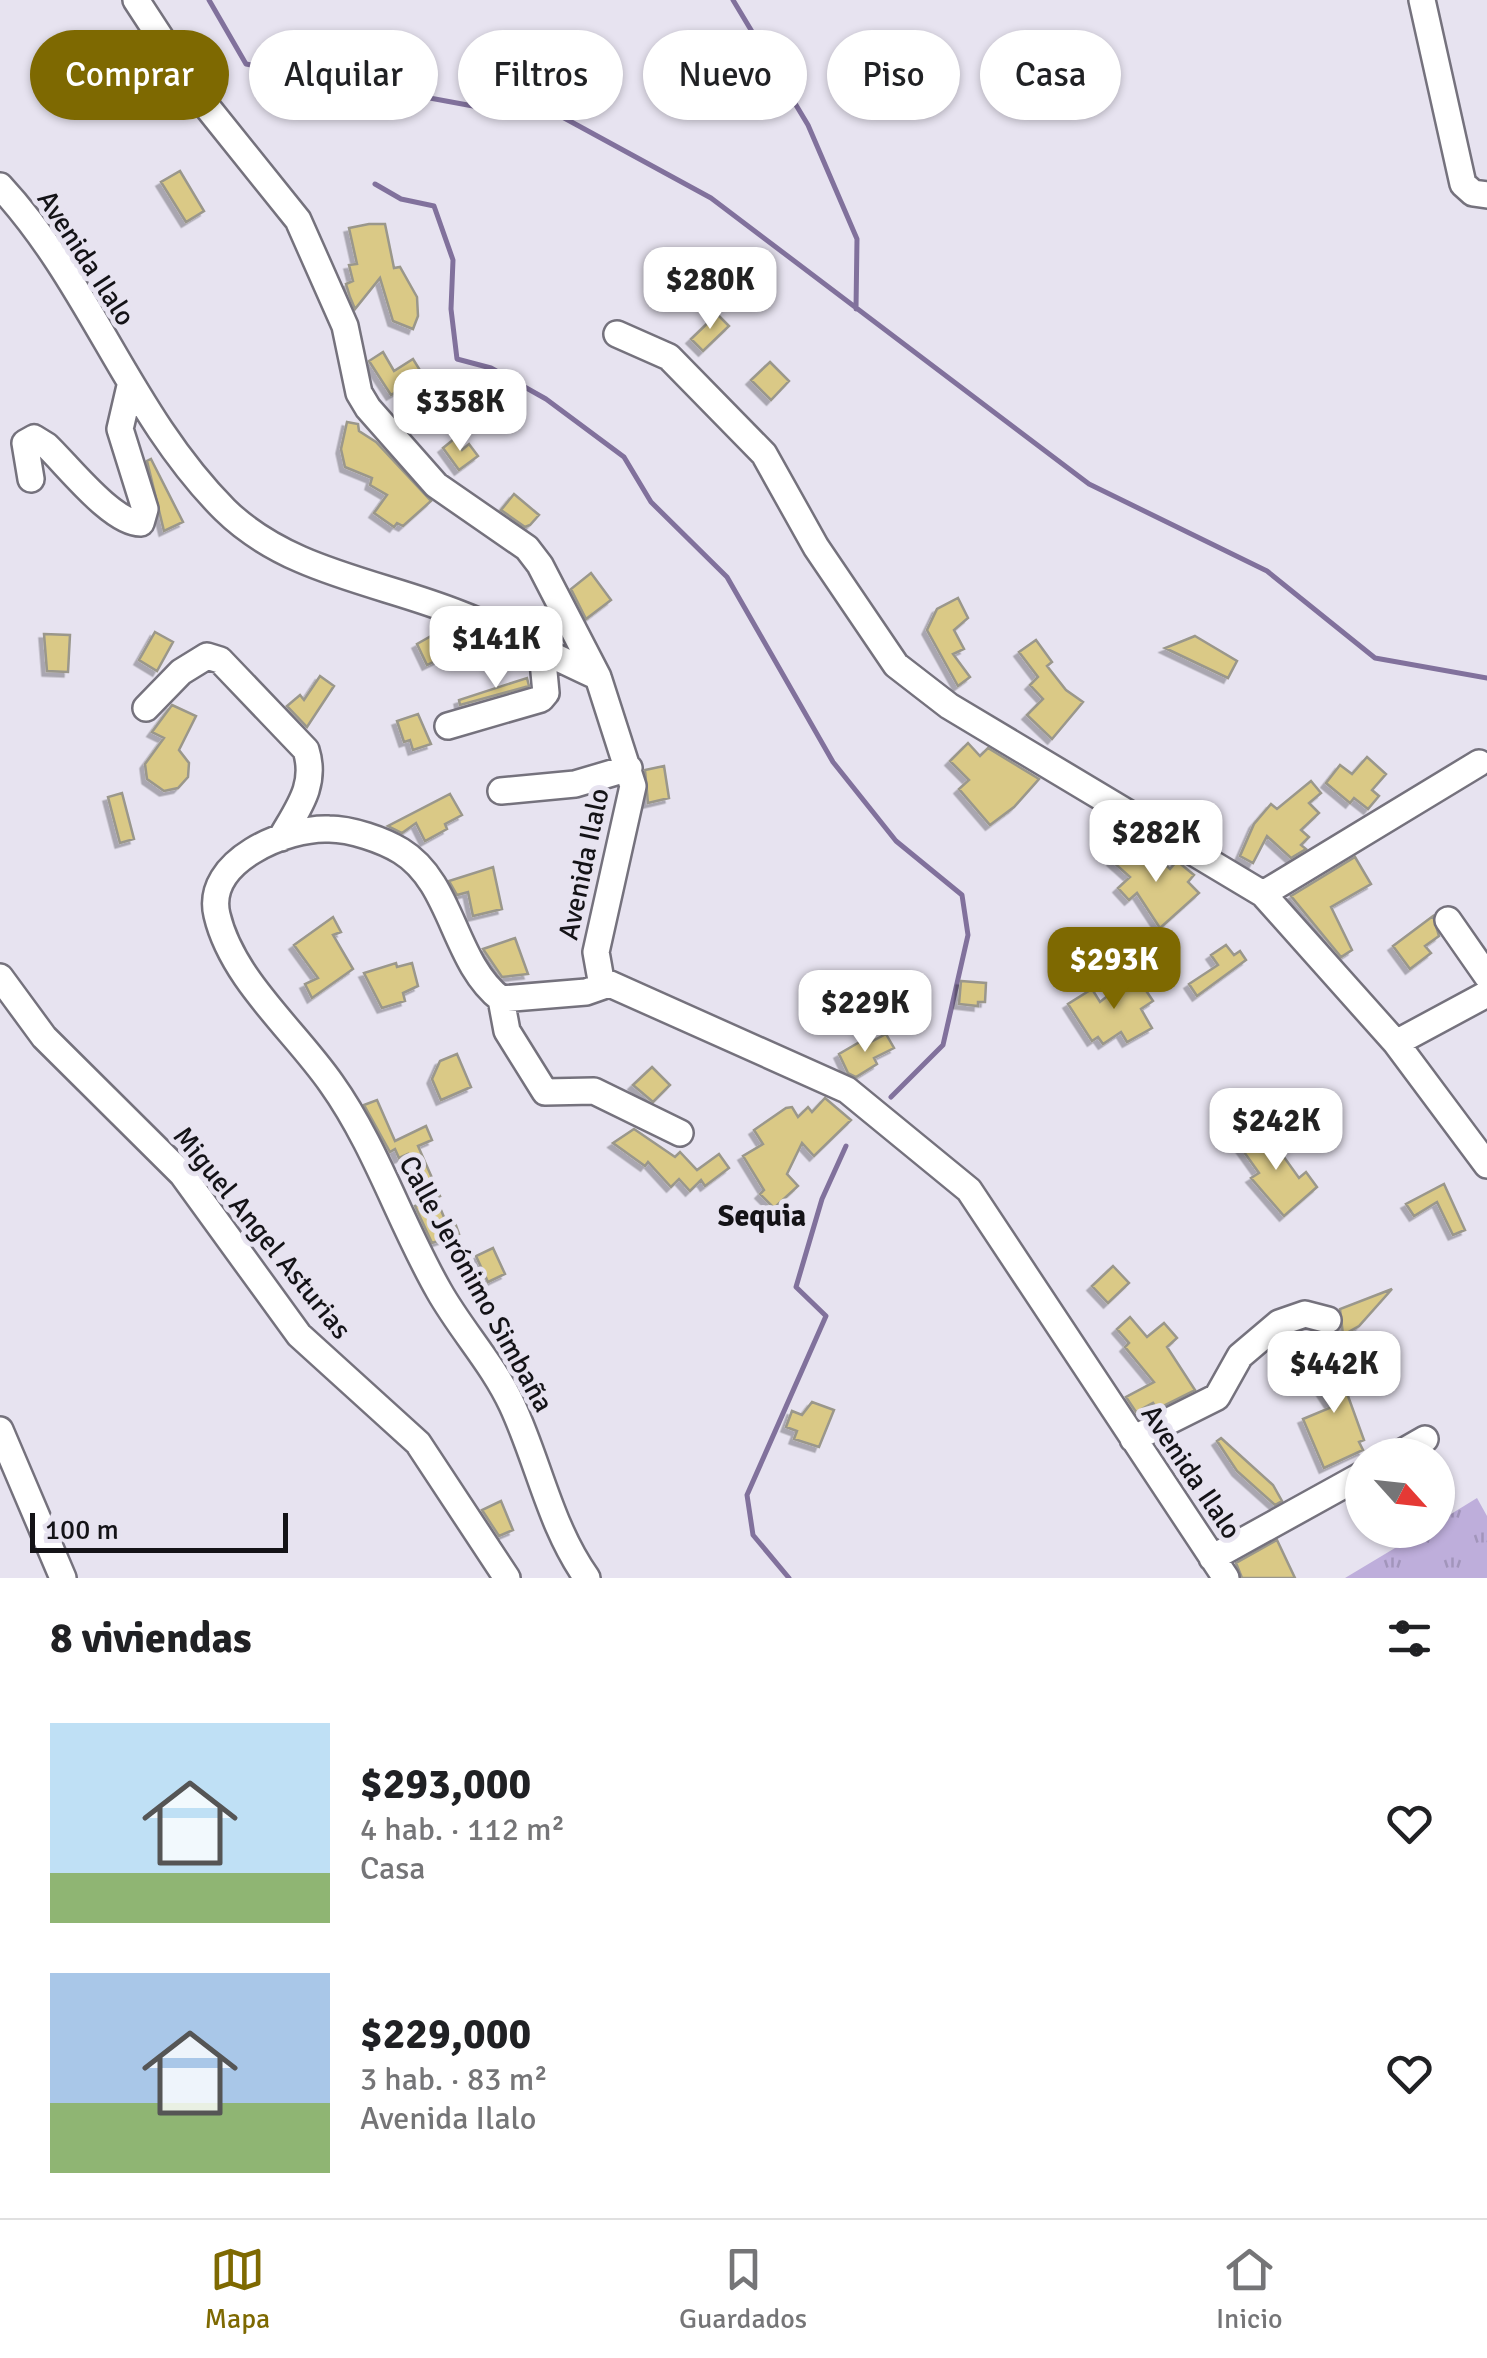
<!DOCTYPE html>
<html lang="es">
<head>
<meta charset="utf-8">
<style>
	:root { --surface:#fff; --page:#f6f6f6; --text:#202124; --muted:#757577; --line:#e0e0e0; --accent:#7e6901 }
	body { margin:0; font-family:Signika,sans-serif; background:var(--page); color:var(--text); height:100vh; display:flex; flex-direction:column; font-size:38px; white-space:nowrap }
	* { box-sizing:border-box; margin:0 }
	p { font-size:32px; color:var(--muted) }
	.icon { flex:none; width:55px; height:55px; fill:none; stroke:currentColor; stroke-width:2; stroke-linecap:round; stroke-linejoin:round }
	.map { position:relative; height:1578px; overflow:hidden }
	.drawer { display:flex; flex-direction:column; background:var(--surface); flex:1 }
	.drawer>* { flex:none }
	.hud { position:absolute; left:30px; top:30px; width:1428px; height:90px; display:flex; gap:20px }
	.needle { width:65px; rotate:117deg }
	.controls { position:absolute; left:1345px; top:1438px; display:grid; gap:20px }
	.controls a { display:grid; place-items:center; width:110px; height:110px; border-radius:50%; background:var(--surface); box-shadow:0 2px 8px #0004; font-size:50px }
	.scale { position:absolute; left:30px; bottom:25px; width:258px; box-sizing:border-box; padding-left:10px; border:5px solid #141317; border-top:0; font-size:28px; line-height:35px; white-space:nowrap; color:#141317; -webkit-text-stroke:8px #e7e3f0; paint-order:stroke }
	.price { position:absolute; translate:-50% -85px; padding:0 22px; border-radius:20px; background:#fff; color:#222; font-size:32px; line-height:65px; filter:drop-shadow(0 2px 5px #0008) }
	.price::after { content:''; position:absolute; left:50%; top:60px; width:30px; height:22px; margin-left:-15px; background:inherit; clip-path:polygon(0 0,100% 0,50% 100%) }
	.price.active { background:var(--accent); color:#fff }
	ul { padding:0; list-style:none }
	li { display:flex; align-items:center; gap:30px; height:250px; padding:0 50px }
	li span { display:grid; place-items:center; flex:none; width:280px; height:200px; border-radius:0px; color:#555 }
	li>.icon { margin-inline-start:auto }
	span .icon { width:120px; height:120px; fill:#fffc; stroke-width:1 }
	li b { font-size:42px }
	h2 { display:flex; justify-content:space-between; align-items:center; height:120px; padding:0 50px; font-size:42px }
	.pill { padding:0 35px; border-radius:45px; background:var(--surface); box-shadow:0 2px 8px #0004; font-size:35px; line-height:90px }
	.pill.active { background:var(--accent); color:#fff }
	.tabs { display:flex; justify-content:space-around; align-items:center; height:140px; border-top:2px solid var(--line); background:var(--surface); font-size:28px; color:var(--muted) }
	.tabs a { display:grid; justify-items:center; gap:5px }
	.tabs .active { color:var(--accent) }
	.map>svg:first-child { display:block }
	.park { fill:url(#park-tufts) }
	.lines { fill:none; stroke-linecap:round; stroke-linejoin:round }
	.stream { stroke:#81719c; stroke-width:5 }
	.building { fill:#dac986; stroke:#9a978b; stroke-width:2.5; filter:url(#shadow) }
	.minor-casing { stroke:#75727d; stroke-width:30 }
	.minor { stroke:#fff; stroke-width:25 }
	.labels { text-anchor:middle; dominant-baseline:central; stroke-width:10; stroke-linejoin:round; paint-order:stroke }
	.street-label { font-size:28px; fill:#141317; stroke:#e7e3f0 }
	.neighbourhood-label { font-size:30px; font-weight:bold; fill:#141317; stroke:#e7e3f0 }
</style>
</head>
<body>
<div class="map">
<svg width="1487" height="1578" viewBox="0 0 1487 1578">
	<defs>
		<pattern id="park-tufts" width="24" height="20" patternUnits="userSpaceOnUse" patternTransform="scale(2.5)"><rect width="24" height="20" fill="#beaedb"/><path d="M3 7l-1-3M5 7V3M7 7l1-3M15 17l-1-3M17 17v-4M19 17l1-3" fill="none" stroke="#a295bb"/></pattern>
		<filter id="shadow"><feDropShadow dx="-4.5" dy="4.5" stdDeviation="0" flood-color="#0004"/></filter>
	</defs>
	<rect width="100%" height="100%" fill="#e7e3f0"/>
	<!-- park -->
	<path class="park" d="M1477 1498 1487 1516V1578H1345L1425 1530H1438V1522Z"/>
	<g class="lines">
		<!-- stream -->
		<path class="stream" d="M209 0 246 64 473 106 555 113 711 198 1089 484 1267 571 1375 658 1487 678
			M733 0 808 125 857 239 856 309
			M375 184 401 199 434 206 453 260 451 309 457 359 491 368 546 399 624 457 651 502 727 577 833 762 896 841 962 895 968 935 943 1045 891 1097
			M789 1578 753 1535 747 1495 826 1316 796 1287 822 1199 846 1146"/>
	</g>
	<!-- building -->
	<path class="building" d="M180 171 204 211 186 222 161 182Z
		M369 224H385L394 268 400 267 417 297 418 316 413 329 393 321 380 278 355 309 350 297 346 284 353 281 349 265 357 264 349 228Z
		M717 314 729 326 703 351 691 339Z
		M383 352 394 371 413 359 423 375 391 395 369 361Z
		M770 362 789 381 771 400 751 380Z
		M347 422 358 424 359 431 376 442 431 501 403 526 397 523 394 527 374 513 387 495 370 485 372 478 345 467 341 449Z
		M454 439 462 450 469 444 478 456 459 470 443 448Z
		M151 459 183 522 164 531 147 461Z
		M514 494 539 515 530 525 525 527 501 510Z
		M591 573 611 600 586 619 571 589Z
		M958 598 968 618 954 630 964 649 953 654 970 677 958 686 927 630 937 609Z
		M440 631 445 640 452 636 458 645 470 639 475 652 456 660 453 652 427 665 417 644Z
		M155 632 173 642 157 671 139 660Z
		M44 634 70 635 68 672 47 671Z
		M1195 636 1237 661 1228 678 1165 648Z
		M1036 640 1052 662 1047 666 1066 690 1083 702 1052 739 1027 715 1043 699 1030 685 1038 677 1019 652Z
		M320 676 334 686 307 727 287 706 300 695 304 700Z
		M527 678 529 686 460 705 459 700Z
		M172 705 196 716 179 750 189 763 188 777 178 788 164 791 147 779 145 764 164 738 152 732Z
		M418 714 431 744 413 750 410 740 404 742 397 721Z
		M968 743 980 756 988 748 1039 779 1014 807 990 825 959 789 969 780 950 761Z
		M1367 757 1386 774 1372 790 1379 796 1368 809 1354 798 1350 803 1326 783 1340 765 1352 774Z
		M664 766 669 798 648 803 645 770Z
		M1311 781 1321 793 1309 803 1319 813 1301 830 1309 837 1301 845 1306 849 1291 858 1267 836 1253 863 1240 856 1254 824 1271 804 1277 809Z
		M122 793 134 839 120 843 108 797Z
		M450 794 462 815 445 824 447 829 425 841 416 823 402 833 388 826Z
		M1123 849 1136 861 1149 849 1170 869 1177 861 1194 875 1188 882 1199 893 1160 928 1137 893 1129 900 1118 888 1130 877 1112 861Z
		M1355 857 1371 884 1331 907 1352 950 1341 957 1291 896Z
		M493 867 502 909 473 916 468 892 457 895 449 881Z
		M1433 916 1439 936 1425 946 1431 953 1410 969 1393 946Z
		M333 917 341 932 333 935 353 969 312 998 305 984 318 978 294 945Z
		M515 938 528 974 502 977 483 949Z
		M1226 945 1234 955 1240 951 1246 960 1197 996 1189 984 1218 965 1211 955Z
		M396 963 397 967 412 963 418 986 403 993 405 1001 382 1008 364 973Z
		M1135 974 1153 1001 1141 1009 1152 1028 1127 1042 1121 1032 1103 1044 1098 1037 1092 1041 1068 1004 1092 989 1100 1002Z
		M961 981 986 983 985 1002H978V1006L959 1004Z
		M886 1034 894 1048 874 1058 877 1064 856 1077 848 1073 839 1054 863 1040 865 1045Z
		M457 1054 471 1087 441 1100 432 1079 440 1061Z
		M652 1067 670 1085 653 1102 633 1085Z
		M825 1098 851 1120 814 1156 802 1143 787 1174 798 1186 774 1208 760 1194 764 1190 743 1156 763 1144 754 1130 786 1108 792 1107 798 1117 808 1107 812 1112Z
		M377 1100 395 1141 426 1126 432 1140 418 1146 440 1196 428 1201 408 1154 399 1158 395 1149 390 1152 364 1105Z
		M1263 1128 1299 1178 1306 1172 1317 1187 1284 1216 1251 1178 1259 1173 1239 1145Z
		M634 1129 675 1157 680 1152 697 1170 719 1154 729 1168 705 1186 701 1180 690 1191 679 1179 671 1187 648 1162 645 1166 613 1143Z
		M1444 1184 1465 1230 1453 1235 1437 1202 1414 1216 1406 1204Z
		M436 1198 446 1222 454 1220 459 1234 432 1243 415 1206Z
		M493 1248 505 1274 488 1282 476 1256Z
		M1113 1266 1129 1283 1108 1303 1092 1286Z
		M1392 1289 1359 1326 1343 1335 1340 1309Z
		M1130 1317 1147 1337 1164 1323 1177 1338 1167 1347 1195 1390 1157 1409 1153 1403 1136 1412 1126 1397 1154 1382 1125 1347 1129 1343 1117 1329Z
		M1336 1356 1352 1380 1344 1385 1364 1440 1359 1442 1363 1450 1324 1468 1303 1419 1332 1407 1309 1372Z
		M812 1402 834 1410 819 1447 794 1439 797 1431 786 1427 792 1411 802 1415Z
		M1221 1438 1273 1485 1282 1501 1275 1505 1237 1471 1217 1441Z
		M501 1501 513 1530 499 1536 482 1510Z
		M1277 1540 1295 1578H1242L1236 1563Z"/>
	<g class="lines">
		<defs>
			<path id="minor" d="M136 0 200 98 298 220 345 326 359 393 368 408 436 485 527 548 540 565 598 677
				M1422 0 1463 184 1473 193 1487 195
				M0 186C91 284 130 415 225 510 288 572 381 582 460 614 507 632 552 656 598 677L633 786 596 952 601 980 847 1090 969 1190 1226 1578
				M617 334 669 357 764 454 816 547 896 665 949 706 1263 894 1396 1043 1487 1165
				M31 479 25 443 34 438 47 446C68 466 113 524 141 523L145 509 120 429 130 386
				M146 708 181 672 207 656 220 660 306 750C317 785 298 808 281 838
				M448 726 541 699 546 693 542 651
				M501 791 575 784 629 768
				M1263 894 1479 763
				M1448 920 1487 976
				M0 977 44 1037 182 1174 299 1335 418 1443 507 1578
				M501 999 507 1031 545 1092 594 1091 680 1133
				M1396 1043 1487 994
				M0 1430 63 1578
				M1133 1439 1217 1397 1240 1356 1279 1323 1305 1314 1328 1320
				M1397 1455 1425 1439
				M1212 1558 1362 1475
				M587 1578C550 1526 539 1463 512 1405 493 1364 461 1330 439 1291 400 1223 376 1146 331 1083 294 1030 232 979 217 915 204 861 287 827 329 829 351 829 383 840 401 851 453 883 453 962 501 999L586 992 606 985"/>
		</defs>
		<!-- minor casing -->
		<use href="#minor" class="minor-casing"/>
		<!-- minor -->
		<use href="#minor" class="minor"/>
	</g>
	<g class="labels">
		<!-- street labels -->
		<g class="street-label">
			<text transform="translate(86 258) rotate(57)">Avenida Ilalo</text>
			<text transform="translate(584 864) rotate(-78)">Avenida Ilalo</text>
			<text transform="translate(262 1233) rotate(51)">Miguel Angel Asturias</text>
			<text transform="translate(476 1284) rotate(61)">Calle Jerónimo Simbaña</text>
			<text transform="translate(1191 1472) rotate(56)">Avenida Ilalo</text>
		</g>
		<!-- neighbourhood labels -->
		<g class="neighbourhood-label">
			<text x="762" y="1216">Sequia</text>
		</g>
	</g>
</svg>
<div class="controls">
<a><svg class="needle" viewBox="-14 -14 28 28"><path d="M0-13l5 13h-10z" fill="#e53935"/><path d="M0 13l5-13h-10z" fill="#757577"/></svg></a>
</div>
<div class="scale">100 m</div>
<b class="price" style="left:710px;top:332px">$280K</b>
<b class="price" style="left:460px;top:454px">$358K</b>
<b class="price" style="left:496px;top:691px">$141K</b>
<b class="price" style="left:1156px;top:885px">$282K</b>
<b class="price active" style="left:1114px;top:1012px">$293K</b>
<b class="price" style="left:865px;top:1055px">$229K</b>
<b class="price" style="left:1276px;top:1173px">$242K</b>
<b class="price" style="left:1334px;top:1416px">$442K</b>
<div class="hud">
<a class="pill active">Comprar</a>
<a class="pill">Alquilar</a>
<a class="pill">Filtros</a>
<a class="pill">Nuevo</a>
<a class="pill">Piso</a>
<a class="pill">Casa</a>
</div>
</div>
<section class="drawer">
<h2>8 viviendas<svg class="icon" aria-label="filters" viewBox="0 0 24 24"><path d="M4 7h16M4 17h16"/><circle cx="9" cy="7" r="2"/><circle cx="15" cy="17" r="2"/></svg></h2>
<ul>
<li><span style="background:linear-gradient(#bfe0f5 75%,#8fb573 0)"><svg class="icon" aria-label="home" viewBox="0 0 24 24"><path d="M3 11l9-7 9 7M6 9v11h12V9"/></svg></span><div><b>$293,000</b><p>4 hab. · 112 m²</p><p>Casa</p></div><svg class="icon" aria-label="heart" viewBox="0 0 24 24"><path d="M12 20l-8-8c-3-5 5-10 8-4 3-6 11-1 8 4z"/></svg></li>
<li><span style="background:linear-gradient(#a9c7e8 65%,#8fb573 0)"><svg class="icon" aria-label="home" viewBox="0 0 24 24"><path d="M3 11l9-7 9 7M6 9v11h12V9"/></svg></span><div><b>$229,000</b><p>3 hab. · 83 m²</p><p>Avenida Ilalo</p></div><svg class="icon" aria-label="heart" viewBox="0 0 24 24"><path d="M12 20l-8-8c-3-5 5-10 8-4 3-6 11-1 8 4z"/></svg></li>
</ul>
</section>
<nav class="tabs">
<a class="active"><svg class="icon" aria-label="map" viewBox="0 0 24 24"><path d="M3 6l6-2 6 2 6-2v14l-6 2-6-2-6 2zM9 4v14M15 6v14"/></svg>Mapa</a>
<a><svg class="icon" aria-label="saved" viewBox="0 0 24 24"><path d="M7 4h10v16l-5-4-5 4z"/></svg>Guardados</a>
<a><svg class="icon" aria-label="home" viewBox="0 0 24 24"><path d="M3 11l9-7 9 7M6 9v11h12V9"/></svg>Inicio</a>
</nav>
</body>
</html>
